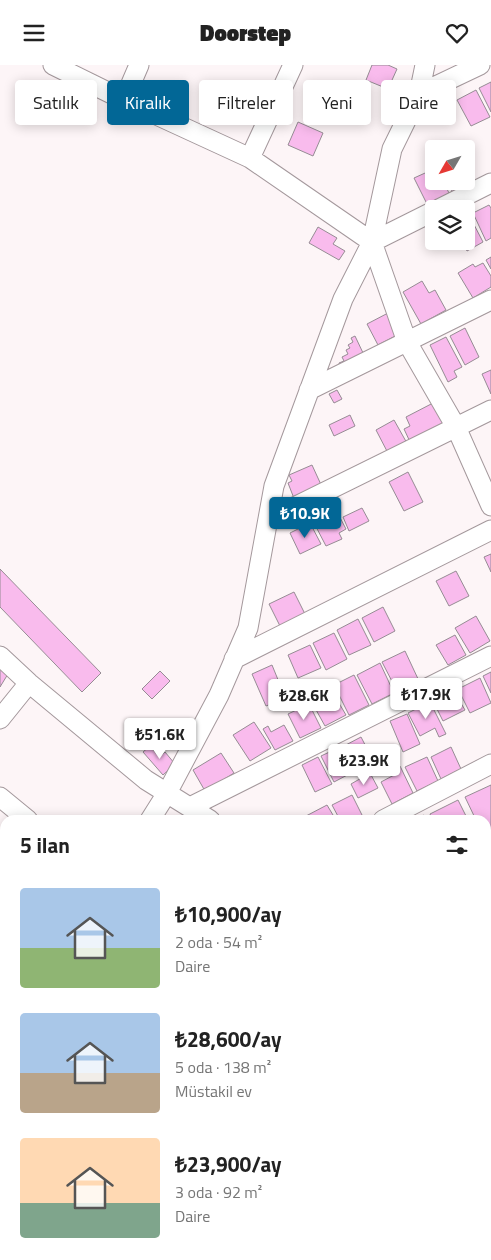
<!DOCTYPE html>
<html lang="tr">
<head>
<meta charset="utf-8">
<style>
	:root { --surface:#fff; --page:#f2f2f2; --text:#222; --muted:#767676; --accent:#026796 }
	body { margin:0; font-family:"Titillium Web",sans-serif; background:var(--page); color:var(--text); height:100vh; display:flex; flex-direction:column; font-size:19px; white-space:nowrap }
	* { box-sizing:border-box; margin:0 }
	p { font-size:16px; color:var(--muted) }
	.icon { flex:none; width:28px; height:28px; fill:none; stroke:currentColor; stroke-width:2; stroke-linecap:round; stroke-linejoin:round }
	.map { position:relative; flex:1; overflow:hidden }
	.panel { position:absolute; left:0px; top:750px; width:491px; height:445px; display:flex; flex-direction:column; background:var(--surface); border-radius:15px 15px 0 0; box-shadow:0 2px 12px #0003 }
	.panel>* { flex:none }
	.top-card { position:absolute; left:15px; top:15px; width:461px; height:45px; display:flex; gap:10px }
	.needle { width:32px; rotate:231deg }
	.fabs { position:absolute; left:425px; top:75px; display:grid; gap:10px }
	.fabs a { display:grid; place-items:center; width:50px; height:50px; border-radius:5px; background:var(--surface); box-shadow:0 2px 12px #0003; font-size:25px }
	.price { position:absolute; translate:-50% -42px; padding:0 11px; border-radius:5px; background:#fff; color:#222; font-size:16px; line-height:32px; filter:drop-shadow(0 1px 2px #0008) }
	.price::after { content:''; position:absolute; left:50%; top:30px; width:15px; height:11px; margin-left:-8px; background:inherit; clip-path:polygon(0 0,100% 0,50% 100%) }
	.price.selected { background:var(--accent); color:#fff }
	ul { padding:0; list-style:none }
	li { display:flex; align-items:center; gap:15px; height:125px; padding:0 20px }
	li span { display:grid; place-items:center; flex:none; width:140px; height:100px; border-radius:5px; color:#555 }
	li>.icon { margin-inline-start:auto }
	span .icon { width:60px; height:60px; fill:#fffc; stroke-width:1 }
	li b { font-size:21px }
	h2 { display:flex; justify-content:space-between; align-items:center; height:60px; padding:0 20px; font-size:21px }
	.chip { padding:0 18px; border-radius:5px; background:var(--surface); box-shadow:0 2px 12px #0003; font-size:18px; line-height:45px }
	.chip.selected { background:var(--accent); color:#fff }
	header { display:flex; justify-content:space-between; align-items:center; height:65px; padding:0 20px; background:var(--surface); font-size:22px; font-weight:800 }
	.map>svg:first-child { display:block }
	.building { fill:#f9bbed; stroke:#968c94 }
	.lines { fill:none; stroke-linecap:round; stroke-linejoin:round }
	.street-casing { stroke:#a4989c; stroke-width:21 }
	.street { stroke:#fff; stroke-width:19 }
</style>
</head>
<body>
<header><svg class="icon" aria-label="menu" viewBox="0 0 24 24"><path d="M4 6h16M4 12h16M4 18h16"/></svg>Doorstep<svg class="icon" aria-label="heart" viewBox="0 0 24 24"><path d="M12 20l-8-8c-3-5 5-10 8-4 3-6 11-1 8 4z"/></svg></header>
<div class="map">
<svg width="491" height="1195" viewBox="0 0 491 1195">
	<rect width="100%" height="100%" fill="#fdf5f7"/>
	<!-- building -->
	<path class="building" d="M372 0H388L397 4 388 24 366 15Z
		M491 17V47L479 23Z
		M476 25 490 52 471 61 457 35Z
		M298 57 323 68 313 91 288 80Z
		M434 104V116H443L450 130 428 141 414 113Z
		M466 106 472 118 453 128 447 116H466Z
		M489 140 491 143V173L486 176 473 148Z
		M469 150 483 177 467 186 462 176H466V151Z
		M318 162 337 173 333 179 345 186 339 195 309 178Z
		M491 192V204L486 195Z
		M483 198 491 211V222L473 233 458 208 473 199 475 202Z
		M422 216 429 228 435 225 446 245 421 259 403 227Z
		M390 247 401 268 378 280 367 259Z
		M465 263 479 292 465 300 450 271Z
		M355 271 364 290 340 302 339 298 344 296 342 292 348 289 346 285 350 283 348 280 353 277 351 273Z
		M446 272 462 302 454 306 457 312 448 317 430 280Z
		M491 305V329L482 309Z
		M337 325 342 334 334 338 329 329Z
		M435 337 447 362 411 379 404 364 410 361 406 352Z
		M350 350 355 361 334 371 329 360Z
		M394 355 408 380 389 390 376 365Z
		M312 400 323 424 295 436 288 418 292 416 289 410Z
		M408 407 423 437 404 446 389 417Z
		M362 443 369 456 349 466 343 452Z
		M336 445 346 464 339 468 342 474 326 481 313 456Z
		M310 458 321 479 300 489 290 468Z
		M491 489V507L484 492Z
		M0 504 101 608 82 627 0 542Z
		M456 506 469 531 449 541 436 516Z
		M294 527 306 551 281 563 269 539Z
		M383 542 395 566 374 577 362 553Z
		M476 551 490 576 470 588 455 563Z
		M358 554 371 580 349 590 337 565Z
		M334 568 347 594 326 605 313 578Z
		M455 570 466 590 448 600 436 580Z
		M310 580 321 603 298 613 288 590Z
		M405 586 419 616 397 626 382 597Z
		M0 598 11 604 0 622Z
		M380 598 394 628 372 639 357 610Z
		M272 600 283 627 274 631 276 637 266 641 252 609Z
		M160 606 170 616 152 634 142 624Z
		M491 607V628L483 611Z
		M354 610 369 640 349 650 334 620Z
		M480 613 491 638 470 648 458 624Z
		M323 626 326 632 333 628 346 650 325 661 310 634Z
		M454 626 465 645 443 656 433 636Z
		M430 637 446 669 439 672 435 663 420 671 408 648Z
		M309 639 321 663 300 673 288 649Z
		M407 649 420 679 403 687 390 656Z
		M254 657 271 683 250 696 233 670Z
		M284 660 293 676 275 685 263 664 268 661 271 667Z
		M361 672 374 697 354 706 342 682Z
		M150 681 159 692 165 687 175 699 163 710 143 687Z
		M340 682 353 707 334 717 321 691Z
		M451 682 461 704 441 714 431 692Z
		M221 688 234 708 205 726 193 705Z
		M318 692 332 719 315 727 302 700Z
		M427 692 438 716 417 726 405 702Z
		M400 701 413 728 392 739 381 717 396 709 394 704Z
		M370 708 378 723 358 733 351 719Z
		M491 720V779L488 780 486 776V755H476L465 732Z
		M352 730 364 754 340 755 332 740Z
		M458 735 468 755H432L430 749Z
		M327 740 336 755H308L306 751Z
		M424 750 427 755H415Z
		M486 806 491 815V834L486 836Z
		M0 852 5 856V872L1 877 0 876Z
		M491 854V869L486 861V856Z
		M5 905V927L0 924V912Z
		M0 927 5 931V951L0 958Z
		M491 995V1020L486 1023V998Z
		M486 1076 491 1084V1108L486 1111Z
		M175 1190H206L202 1195H182Z
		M239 1190H256L259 1195H236L234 1193Z"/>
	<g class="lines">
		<defs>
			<path id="street" d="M53 0 124 35 250 93 372 177 407 277 456 362 491 441
				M425 0 419 29 392 84 372 177 434 146
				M419 29 480 0
				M124 35 139 0
				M250 93 293 0
				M439 144 491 118
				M309 325 491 235
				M268 455 491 345
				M0 591 29 618 146 715 210 755
				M234 594 491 465
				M0 654 29 618
				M0 732 28 755
				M190 742 491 591
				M150 755 167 728 219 630 248 563 274 421 343 234 372 177
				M383 755 491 699
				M486 788 491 785
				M0 798 5 791
				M486 903 491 900
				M486 928 491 930
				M0 971 5 965
				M486 981 491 979
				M0 1103 5 1107
				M486 1121 491 1119
				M119 1190 126 1195
				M410 1190 414 1195
				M217 1195 221 1190
				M362 1195 369 1190"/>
		</defs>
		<!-- street casing -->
		<use href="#street" class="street-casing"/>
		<!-- street -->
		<use href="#street" class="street"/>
	</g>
</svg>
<div class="fabs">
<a><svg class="needle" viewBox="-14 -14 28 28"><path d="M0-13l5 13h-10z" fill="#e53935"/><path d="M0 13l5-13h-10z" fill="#767676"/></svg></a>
<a><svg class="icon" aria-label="layers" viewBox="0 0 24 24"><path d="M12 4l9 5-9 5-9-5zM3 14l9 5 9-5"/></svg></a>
</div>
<b class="price selected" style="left:305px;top:474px">₺10.9K</b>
<b class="price" style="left:426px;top:655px">₺17.9K</b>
<b class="price" style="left:304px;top:656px">₺28.6K</b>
<b class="price" style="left:160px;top:695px">₺51.6K</b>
<b class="price" style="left:364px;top:721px">₺23.9K</b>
<div class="top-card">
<a class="chip">Satılık</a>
<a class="chip selected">Kiralık</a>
<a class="chip">Filtreler</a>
<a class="chip">Yeni</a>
<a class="chip">Daire</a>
</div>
<section class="panel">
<h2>5 ilan<svg class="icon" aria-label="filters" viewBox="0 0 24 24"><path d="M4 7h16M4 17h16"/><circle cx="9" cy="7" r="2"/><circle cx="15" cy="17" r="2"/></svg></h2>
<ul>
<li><span style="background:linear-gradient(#a9c7e8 60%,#8fb573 0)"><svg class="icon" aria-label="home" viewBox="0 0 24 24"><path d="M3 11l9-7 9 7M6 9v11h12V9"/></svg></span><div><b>₺10,900/ay</b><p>2 oda · 54 m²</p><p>Daire</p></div></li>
<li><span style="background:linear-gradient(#a9c7e8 60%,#b9a48a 0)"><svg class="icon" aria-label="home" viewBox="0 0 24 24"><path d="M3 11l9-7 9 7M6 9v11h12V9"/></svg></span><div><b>₺28,600/ay</b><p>5 oda · 138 m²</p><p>Müstakil ev</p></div></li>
<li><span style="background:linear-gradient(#ffd9b3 65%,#7fa58c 0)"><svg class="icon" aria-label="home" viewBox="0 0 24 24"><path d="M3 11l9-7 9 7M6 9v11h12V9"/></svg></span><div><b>₺23,900/ay</b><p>3 oda · 92 m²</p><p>Daire</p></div></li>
</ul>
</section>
</div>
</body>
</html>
